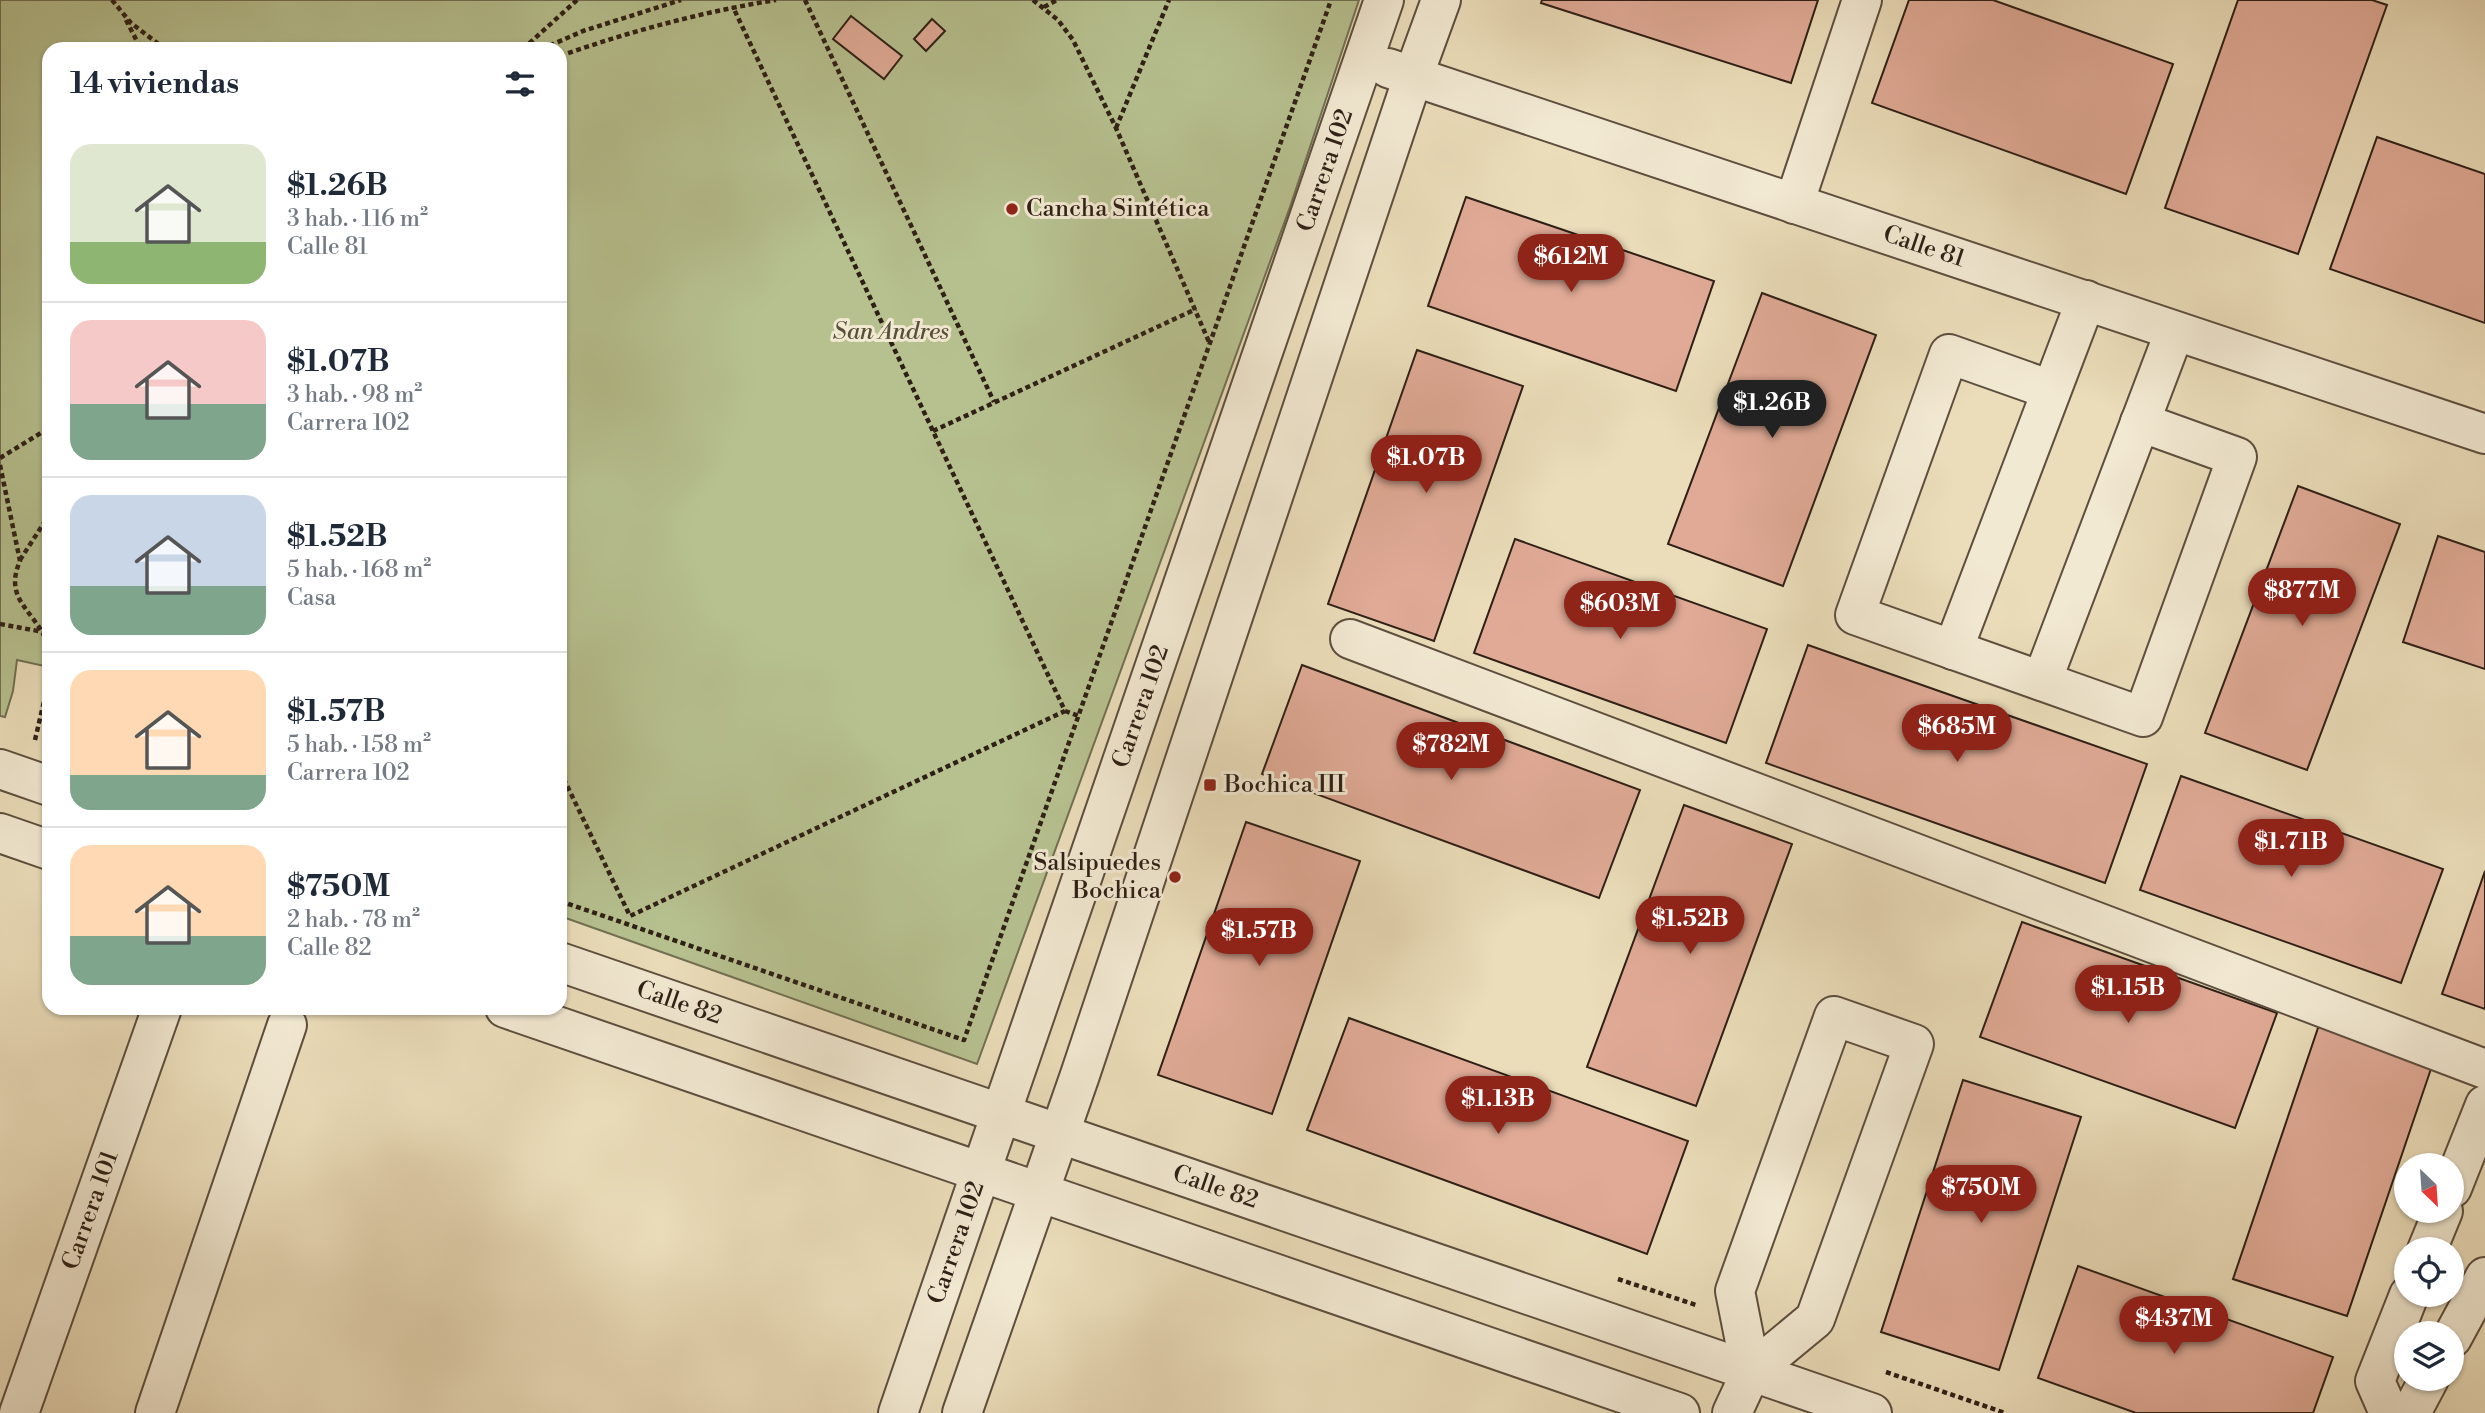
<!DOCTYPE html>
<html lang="es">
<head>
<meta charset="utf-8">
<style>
	:root { --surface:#fff; --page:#f2f2f3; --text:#1f2937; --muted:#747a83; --line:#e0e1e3; --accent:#8f2418 }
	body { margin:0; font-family:"Libre Bodoni",serif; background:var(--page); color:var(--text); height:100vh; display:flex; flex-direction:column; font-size:26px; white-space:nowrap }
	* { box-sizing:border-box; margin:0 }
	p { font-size:23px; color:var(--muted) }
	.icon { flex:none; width:38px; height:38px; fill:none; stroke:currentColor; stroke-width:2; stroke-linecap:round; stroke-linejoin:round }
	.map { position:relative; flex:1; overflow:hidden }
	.details { position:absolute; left:42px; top:42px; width:525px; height:973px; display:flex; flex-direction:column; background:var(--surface); border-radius:21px; box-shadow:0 2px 5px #0004 }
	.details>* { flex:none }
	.needle { width:46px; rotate:155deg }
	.controls { position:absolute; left:2394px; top:1153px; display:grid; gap:14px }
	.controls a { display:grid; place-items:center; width:70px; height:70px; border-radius:50%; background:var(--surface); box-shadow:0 2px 5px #0004; font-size:35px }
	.price { position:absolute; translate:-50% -60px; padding:0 16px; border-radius:24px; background:var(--accent); color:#fff; font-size:23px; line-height:46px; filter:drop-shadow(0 2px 4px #0008) }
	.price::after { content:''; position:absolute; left:50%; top:42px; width:21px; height:16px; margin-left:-10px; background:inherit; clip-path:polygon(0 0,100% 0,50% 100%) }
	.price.current { background:#222; color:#fff }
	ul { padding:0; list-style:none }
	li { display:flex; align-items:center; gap:21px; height:175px; padding:0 28px }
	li+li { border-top:2px solid var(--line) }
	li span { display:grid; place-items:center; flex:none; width:196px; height:140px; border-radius:21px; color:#555 }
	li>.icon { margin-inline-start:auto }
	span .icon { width:84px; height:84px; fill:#fffc; stroke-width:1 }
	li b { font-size:30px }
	h2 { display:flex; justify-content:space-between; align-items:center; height:84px; padding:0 28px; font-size:30px }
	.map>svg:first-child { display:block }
	.green { fill:#b7c190; stroke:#727053; stroke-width:2 }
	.building { fill:#e0aa96; stroke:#2e1f16; stroke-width:2 }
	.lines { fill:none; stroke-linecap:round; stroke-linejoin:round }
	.minor-casing { stroke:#5d4e3f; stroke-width:42 }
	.path { stroke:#2e1f16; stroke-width:4.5; stroke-dasharray:5 3.5; stroke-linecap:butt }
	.minor { stroke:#f2e9d2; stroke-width:38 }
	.poi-dot { fill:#8f2418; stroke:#f2e9d2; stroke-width:2.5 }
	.labels { text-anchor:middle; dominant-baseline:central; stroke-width:6; stroke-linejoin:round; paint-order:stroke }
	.street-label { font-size:24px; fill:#2e1f16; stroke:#f2e9d2 }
	.poi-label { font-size:24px; fill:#2e1f16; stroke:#f2e9d2; text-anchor:start }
	.park-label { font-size:24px; font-style:italic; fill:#57503b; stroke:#f2e9d2 }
</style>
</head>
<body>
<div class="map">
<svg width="2485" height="1413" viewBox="0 0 2485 1413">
	<rect width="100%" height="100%" fill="#ebddba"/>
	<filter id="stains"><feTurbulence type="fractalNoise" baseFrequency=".00286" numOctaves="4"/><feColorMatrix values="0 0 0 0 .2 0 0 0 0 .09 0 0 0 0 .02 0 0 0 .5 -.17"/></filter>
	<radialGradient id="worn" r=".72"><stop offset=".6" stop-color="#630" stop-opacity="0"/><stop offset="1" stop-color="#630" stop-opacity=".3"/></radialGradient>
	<!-- green -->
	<path class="green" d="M0 0H1359L1290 207 977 1064 560 916V49H49V667L17 660 13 691 5 717 0 716Z"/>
	<!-- building -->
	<path class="building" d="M1542 0H1818L1791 83 1541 3Z
		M1909 0H1993L2173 64 2126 194 1872 103Z
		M2238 0H2372L2387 5 2298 254 2165 208Z
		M851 16 902 56 884 79 833 39Z
		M932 19 945 31 926 51 914 39Z
		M2377 137 2485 174V323L2330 269Z
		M1466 197 1714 281 1676 391 1428 306Z
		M1762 293 1876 335 1783 586 1668 544Z
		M1417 350 1523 386 1434 641 1328 604Z
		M2298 486 2400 524 2307 770 2205 733Z
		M2438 536 2485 552V669L2403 642Z
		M1515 539 1767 629 1726 743 1474 653Z
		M1808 645 2147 764 2105 883 1766 763Z
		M1302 665 1640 790 1599 898 1262 774Z
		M2181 776 2443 869 2401 983 2140 890Z
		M1684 805 1792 844 1696 1106 1587 1067Z
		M1246 822 1360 861 1272 1114 1158 1075Z
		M2485 871V1009L2442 994Z
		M2022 922 2277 1013 2235 1128 1980 1037Z
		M1349 1018 1688 1141 1647 1254 1307 1130Z
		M2320 1022 2434 1060 2347 1316 2233 1279Z
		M1963 1080 2081 1117 1999 1370 1881 1332Z
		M2078 1266 2333 1357 2313 1413H2136L2038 1378Z"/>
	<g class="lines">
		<defs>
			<g id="minor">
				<path id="s1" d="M1388 68 2485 434"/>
				<path d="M1794 204 1862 0"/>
				<path d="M2051 390 1949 354 1855 615 2143 717 2237 457 2140 422"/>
				<path d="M1350 639 2485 1069"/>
				<path d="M1953 650 2086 300"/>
				<path d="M2042 681 2174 333"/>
				<path d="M0 769 49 786"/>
				<path d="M0 833 49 850"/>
				<path id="s2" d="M560 962 1872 1413"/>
				<path d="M505 1008 1680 1413"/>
				<path d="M1834 1016 1914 1044 1815 1319 1751 1372 1735 1291Z"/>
				<path d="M2452 1188 2485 1105"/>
				<path d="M2427 1250 2443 1211"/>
				<path d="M2452 1338 2485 1277"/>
				<path id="s3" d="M19 1413 162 1008"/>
				<path d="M155 1413 287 1025"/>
				<path id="s4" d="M898 1413 1384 0"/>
				<path d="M962 1413 1080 1075 1413 77 1441 0"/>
				<path d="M1732 1413 1751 1372"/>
				<path d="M2389 1413 2375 1381 2409 1295"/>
				<path d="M2411 1413 2429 1379"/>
			</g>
		</defs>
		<!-- minor casing -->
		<use href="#minor" class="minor-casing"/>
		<!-- path -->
		<path class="path" d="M112 0 131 23 165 49
			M805 0 994 402
			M1033 0 1058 20 1073 40 1116 128 1209 342
			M1044 7 1057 0
			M126 20 141 49
			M523 49 577 0
			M542 49 583 31 681 0
			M560 56C631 31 702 12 776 0
			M1116 128 1169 0
			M933 431 1196 309
			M0 458 49 428
			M0 465 20 561C2 602 38 611 49 648
			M20 560 49 515
			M0 624 49 633
			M1065 711 1079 716
			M35 740 49 680
			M560 771 630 916 1065 711 733 7
			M560 901 964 1040 1331 0
			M1618 1279 1696 1305
			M1886 1372 2005 1413"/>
		<!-- minor -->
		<use href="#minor" class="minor"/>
	</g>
	<!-- markers -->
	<g class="poi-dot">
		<circle cx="1012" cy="209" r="7"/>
		<rect x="1203" y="778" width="14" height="14" rx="3.5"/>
		<circle cx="1175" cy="877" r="7"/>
	</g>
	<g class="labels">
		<!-- street labels -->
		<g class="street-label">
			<text stroke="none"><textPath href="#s4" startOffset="1314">Carrera 102</textPath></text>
			<text stroke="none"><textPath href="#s1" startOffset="565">Calle 81</textPath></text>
			<text stroke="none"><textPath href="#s4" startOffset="747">Carrera 102</textPath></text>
			<text stroke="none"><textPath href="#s2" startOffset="126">Calle 82</textPath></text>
			<text stroke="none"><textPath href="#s2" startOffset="693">Calle 82</textPath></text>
			<text stroke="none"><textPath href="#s3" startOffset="215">Carrera 101</textPath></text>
			<text stroke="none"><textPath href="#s4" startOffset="180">Carrera 102</textPath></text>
		</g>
		<!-- poi labels -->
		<g class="poi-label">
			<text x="1026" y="209">Cancha Sintética</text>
			<text x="1224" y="785">Bochica III</text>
			<text x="1161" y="863" text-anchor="end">Salsipuedes<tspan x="1161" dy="28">Bochica</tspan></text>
		</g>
		<!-- park labels -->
		<g class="park-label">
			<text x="891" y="332">San Andres</text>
		</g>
	</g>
	<rect width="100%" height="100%" filter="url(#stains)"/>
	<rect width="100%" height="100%" fill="url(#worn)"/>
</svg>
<div class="controls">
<a><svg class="needle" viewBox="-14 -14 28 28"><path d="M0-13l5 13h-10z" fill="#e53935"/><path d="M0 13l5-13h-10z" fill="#747a83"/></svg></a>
<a><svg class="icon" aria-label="locate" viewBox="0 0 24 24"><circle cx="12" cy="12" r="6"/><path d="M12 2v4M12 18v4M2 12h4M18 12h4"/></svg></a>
<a><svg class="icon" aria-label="layers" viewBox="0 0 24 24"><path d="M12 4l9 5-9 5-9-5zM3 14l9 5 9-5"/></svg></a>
</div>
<b class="price" style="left:1571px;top:294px">$612M</b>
<b class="price current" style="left:1772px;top:440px">$1.26B</b>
<b class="price" style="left:1426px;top:495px">$1.07B</b>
<b class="price" style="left:2302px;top:628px">$877M</b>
<b class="price" style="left:1620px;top:641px">$603M</b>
<b class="price" style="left:1957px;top:764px">$685M</b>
<b class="price" style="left:1451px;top:782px">$782M</b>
<b class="price" style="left:2291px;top:879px">$1.71B</b>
<b class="price" style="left:1690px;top:956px">$1.52B</b>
<b class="price" style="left:1259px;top:968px">$1.57B</b>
<b class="price" style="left:2128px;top:1025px">$1.15B</b>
<b class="price" style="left:1498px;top:1136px">$1.13B</b>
<b class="price" style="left:1981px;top:1225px">$750M</b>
<b class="price" style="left:2174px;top:1356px">$437M</b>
<section class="details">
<h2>14 viviendas<svg class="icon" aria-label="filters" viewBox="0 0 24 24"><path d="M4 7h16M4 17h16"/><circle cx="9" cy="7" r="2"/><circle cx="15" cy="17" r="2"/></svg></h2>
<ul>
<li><span style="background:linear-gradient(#dfe7d0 70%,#8fb573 0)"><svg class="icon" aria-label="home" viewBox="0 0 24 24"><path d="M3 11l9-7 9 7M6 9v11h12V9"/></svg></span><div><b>$1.26B</b><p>3 hab. · 116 m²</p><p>Calle 81</p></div></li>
<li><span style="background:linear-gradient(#f6c9c9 60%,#7fa58c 0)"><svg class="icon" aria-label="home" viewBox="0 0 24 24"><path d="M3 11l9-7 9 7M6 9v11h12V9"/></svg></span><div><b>$1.07B</b><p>3 hab. · 98 m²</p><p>Carrera 102</p></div></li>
<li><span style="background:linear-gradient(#c9d6e8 65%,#7fa58c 0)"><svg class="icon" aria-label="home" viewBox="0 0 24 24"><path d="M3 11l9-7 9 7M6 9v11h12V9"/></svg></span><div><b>$1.52B</b><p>5 hab. · 168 m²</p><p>Casa</p></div></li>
<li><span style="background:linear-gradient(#ffd9b3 75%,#7fa58c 0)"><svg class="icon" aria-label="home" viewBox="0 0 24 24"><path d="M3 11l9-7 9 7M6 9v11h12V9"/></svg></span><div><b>$1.57B</b><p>5 hab. · 158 m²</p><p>Carrera 102</p></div></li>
<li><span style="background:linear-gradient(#ffd9b3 65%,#7fa58c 0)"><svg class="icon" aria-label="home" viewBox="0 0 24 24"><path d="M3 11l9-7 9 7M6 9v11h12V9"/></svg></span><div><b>$750M</b><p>2 hab. · 78 m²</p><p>Calle 82</p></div></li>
</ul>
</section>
</div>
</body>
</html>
